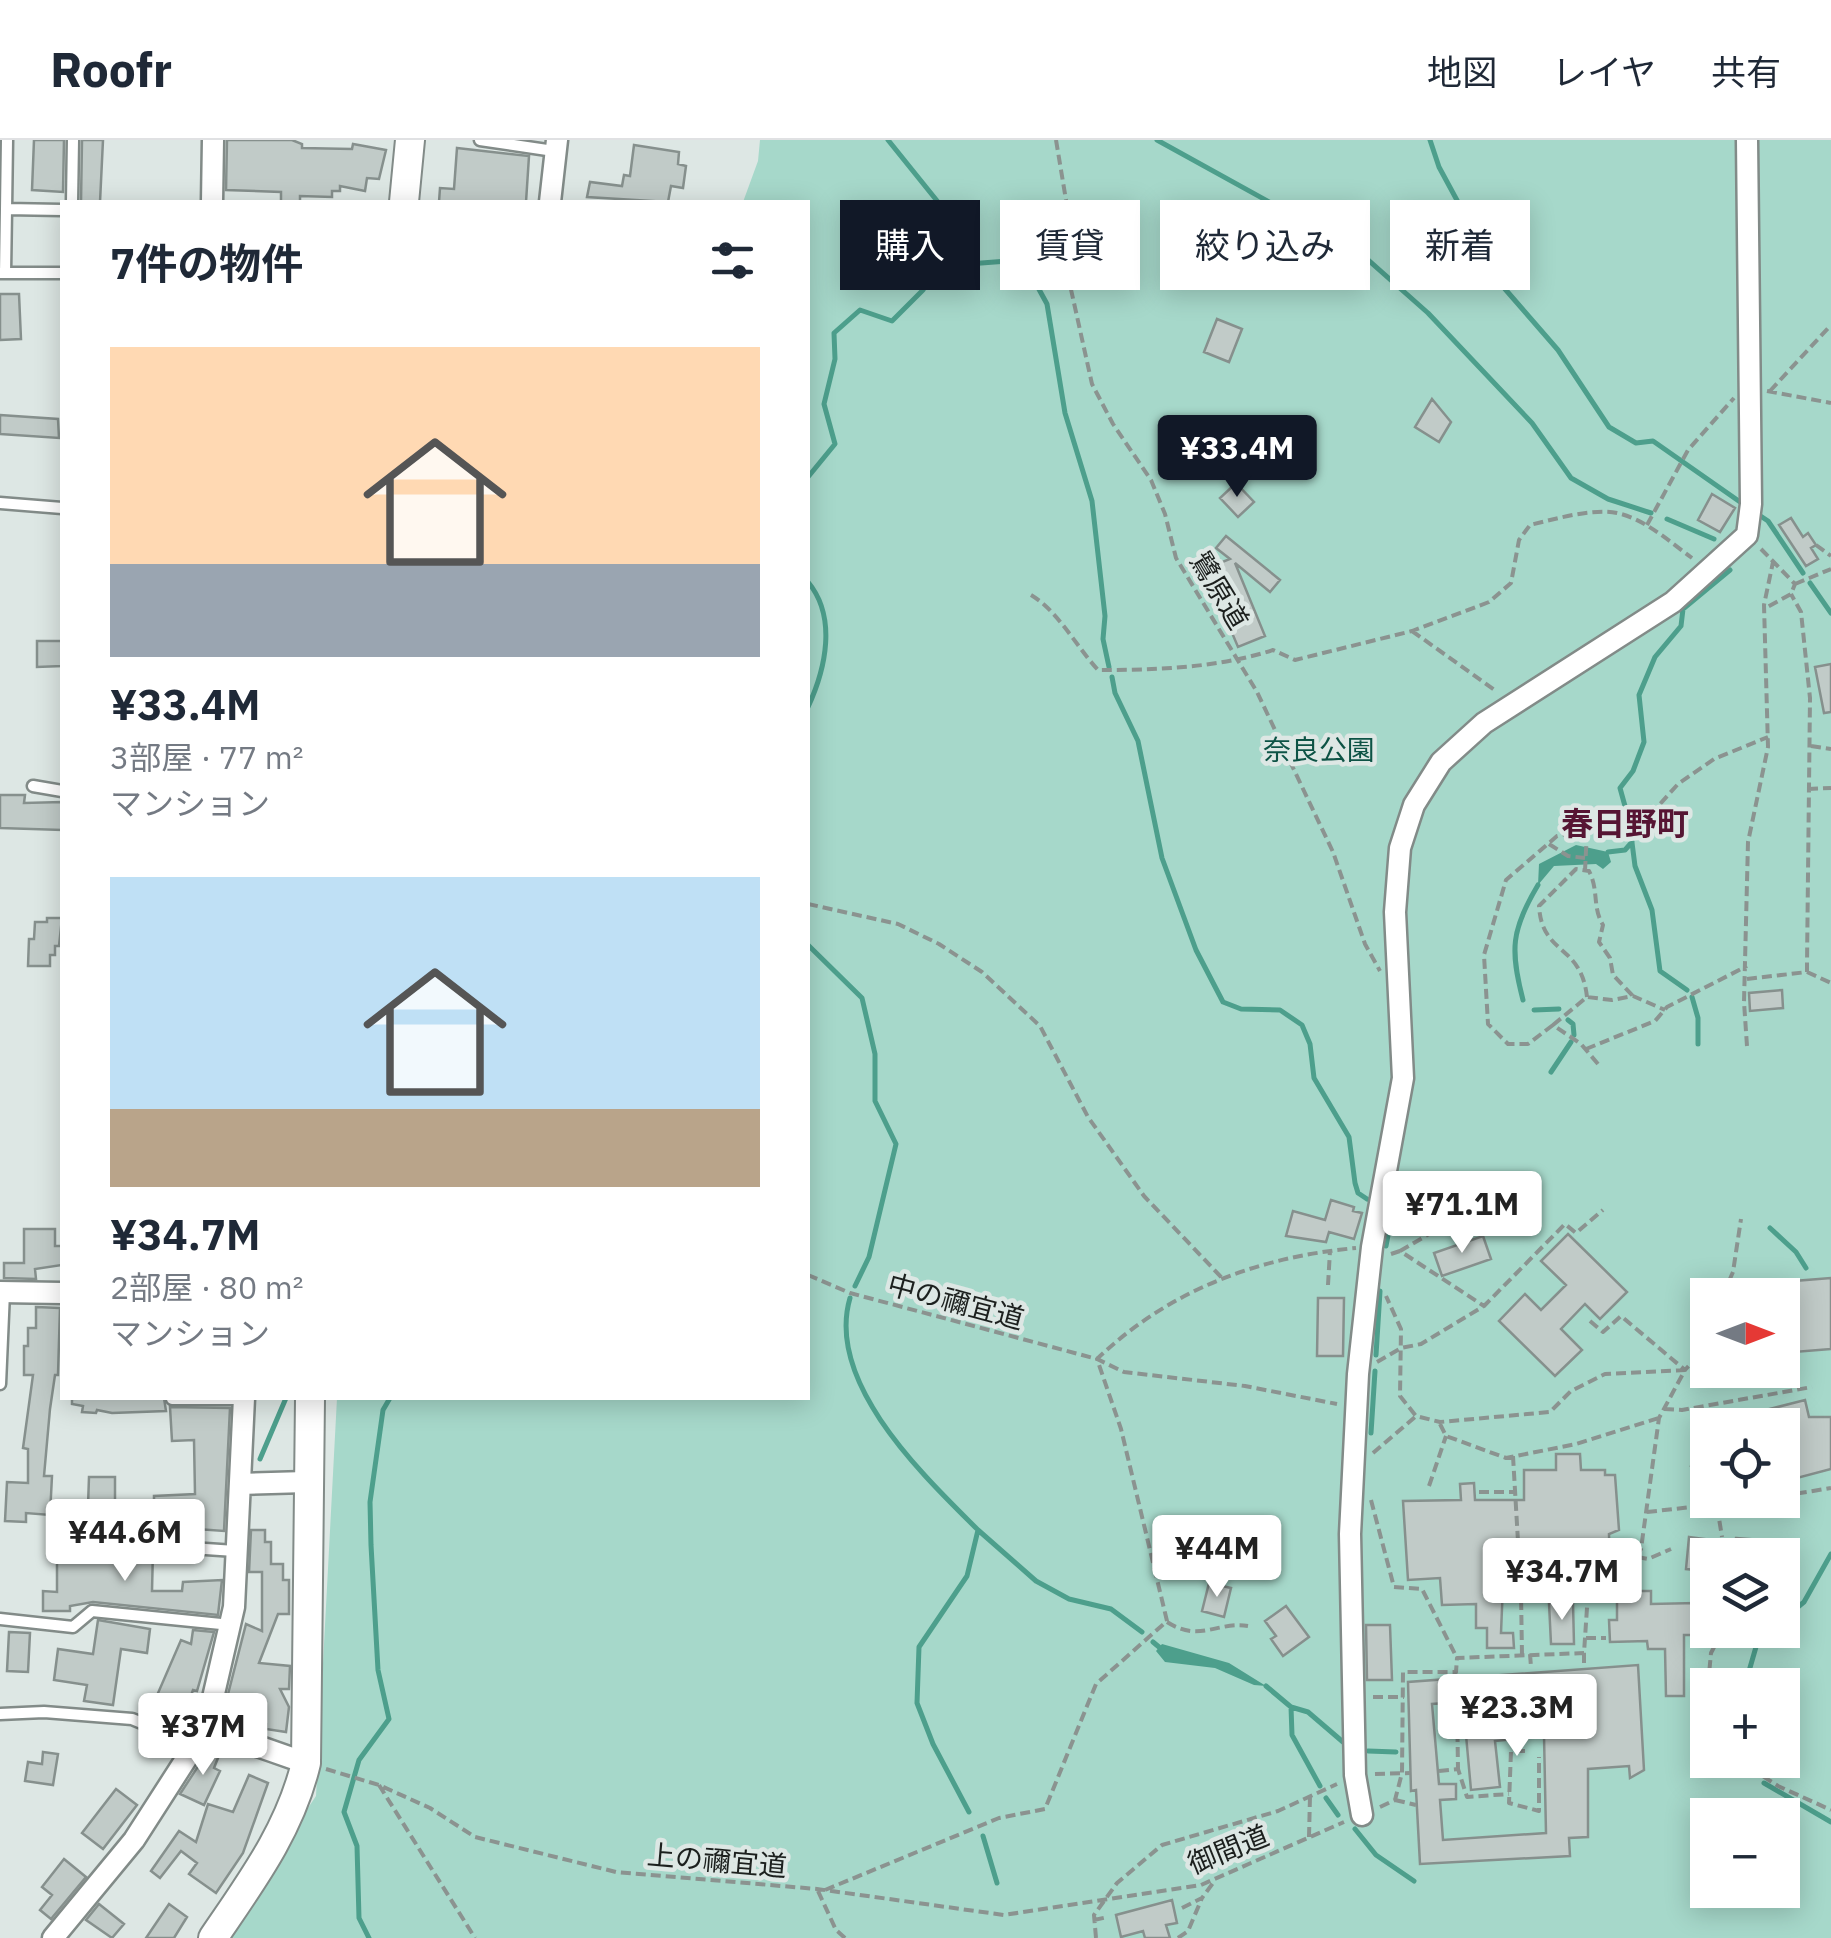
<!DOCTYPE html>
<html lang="ja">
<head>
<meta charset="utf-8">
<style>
	:root { --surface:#fff; --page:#f2f2f3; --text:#1f2937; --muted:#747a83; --line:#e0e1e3; --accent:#111827 }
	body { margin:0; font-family:"IBM Plex Sans","Noto Sans JP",sans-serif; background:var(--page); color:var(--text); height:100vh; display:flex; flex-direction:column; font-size:38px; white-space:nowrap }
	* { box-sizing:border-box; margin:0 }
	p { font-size:32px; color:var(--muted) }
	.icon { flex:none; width:55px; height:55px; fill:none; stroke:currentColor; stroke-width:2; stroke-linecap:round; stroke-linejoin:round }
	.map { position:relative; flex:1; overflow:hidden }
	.side { position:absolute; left:60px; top:60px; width:750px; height:1200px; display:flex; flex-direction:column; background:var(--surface); border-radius:0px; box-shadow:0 5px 25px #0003 }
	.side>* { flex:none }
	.banner { position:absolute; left:840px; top:60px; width:840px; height:90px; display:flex; gap:20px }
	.needle { width:65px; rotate:90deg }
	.tools { position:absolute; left:1690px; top:1138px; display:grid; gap:20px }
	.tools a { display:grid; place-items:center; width:110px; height:110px; border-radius:0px; background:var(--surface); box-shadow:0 5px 25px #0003; font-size:50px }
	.price { position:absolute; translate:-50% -85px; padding:0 22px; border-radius:10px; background:#fff; color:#222; font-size:32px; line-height:65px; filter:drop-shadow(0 2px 5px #0008) }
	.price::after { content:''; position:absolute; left:50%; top:60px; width:30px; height:22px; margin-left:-15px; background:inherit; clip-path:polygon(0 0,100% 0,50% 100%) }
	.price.selected { background:var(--accent); color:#fff }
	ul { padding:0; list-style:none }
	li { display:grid; align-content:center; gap:20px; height:530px; padding:0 50px }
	li span { display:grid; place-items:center; height:310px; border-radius:0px; color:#555 }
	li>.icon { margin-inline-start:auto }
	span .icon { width:180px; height:180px; fill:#fffc; stroke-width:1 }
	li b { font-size:42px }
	h2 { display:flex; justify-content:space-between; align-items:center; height:120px; padding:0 50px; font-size:42px }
	.chip { padding:0 35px; border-radius:0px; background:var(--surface); box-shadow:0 5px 25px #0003; font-size:35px; line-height:90px }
	.chip.selected { background:var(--accent); color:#fff }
	header { display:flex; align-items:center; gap:60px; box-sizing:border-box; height:140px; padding:0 50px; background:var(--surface); border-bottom:2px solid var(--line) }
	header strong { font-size:48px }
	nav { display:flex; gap:55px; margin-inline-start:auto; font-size:35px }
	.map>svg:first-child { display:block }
	.green { fill:#a6d8ca; fill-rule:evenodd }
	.water { fill:#4d9f8c }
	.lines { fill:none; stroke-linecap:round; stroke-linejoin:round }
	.stream { stroke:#4d9f8c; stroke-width:5 }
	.building { fill:#c1cbc8; stroke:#86908d; stroke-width:2.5; fill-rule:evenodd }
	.lane-casing { stroke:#828b88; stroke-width:15 }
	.street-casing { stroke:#828b88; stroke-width:25 }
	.secondary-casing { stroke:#828b88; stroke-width:32 }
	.path { stroke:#8b9390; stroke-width:4; stroke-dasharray:10 5; stroke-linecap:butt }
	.lane { stroke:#fff; stroke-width:10 }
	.street { stroke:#fff; stroke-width:20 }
	.secondary { stroke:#fff; stroke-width:28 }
	.labels { text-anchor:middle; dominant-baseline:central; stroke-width:9; stroke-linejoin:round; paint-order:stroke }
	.street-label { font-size:28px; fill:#1c201e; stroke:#dde7e4 }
	.park-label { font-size:28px; fill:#0d5345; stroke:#dde7e4 }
	.quarter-label { font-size:32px; font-weight:bold; fill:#561533; stroke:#dde7e4 }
</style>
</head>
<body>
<header>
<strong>Roofr</strong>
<nav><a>地図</a><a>レイヤ</a><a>共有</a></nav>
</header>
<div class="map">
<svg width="1831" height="1798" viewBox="0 0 1831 1798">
	<rect width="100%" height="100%" fill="#dde7e4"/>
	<!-- green -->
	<path class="green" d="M760 0H1831V1798H221L316 1656 337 1258H808V62H743L758 21ZM1708 1155H1782V1230H1708ZM1708 1285H1782V1360H1708ZM1708 1415H1782V1490H1708ZM1708 1545H1782V1620H1708ZM1708 1675H1782V1750H1708Z"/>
	<!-- water -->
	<path class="water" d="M1576 705 1608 712 1611 722 1603 729 1596 724 1554 726 1538 745 1539 724Z
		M1162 1504 1229 1523 1266 1546 1254 1545 1215 1528 1165 1522 1156 1511Z"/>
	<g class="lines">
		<!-- stream -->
		<path class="stream" d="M1157 0 1358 111 1428 173 1532 283 1571 338 1608 359 1651 373
			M1430 0 1439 27 1505 149 1558 210 1609 287 1636 303 1653 301 1743 364
			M953 99 968 124 1023 120 1047 164 1065 273 1092 361 1105 476 1103 499 1109 527
			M808 337 835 304 824 264 835 219 834 193 860 170 892 181 923 150 953 99 942 67 888 0
			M1756 373 1768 381 1803 433
			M1667 379 1714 399
			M808 442C837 477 826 528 808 567
			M1810 443 1831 473
			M1112 537 1115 553 1138 601 1162 718 1196 810 1223 862 1241 869 1280 870 1302 885 1310 904 1314 938 1349 997 1355 1043 1358 1053 1367 1059
			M1628 677 1620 648 1633 631 1644 602 1639 555 1655 517 1681 486 1683 469 1730 430
			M1630 687 1635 726 1652 770 1660 831 1687 850
			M1608 712 1625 710 1632 702
			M808 805 862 858 875 914V961L896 1004 869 1117 855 1146
			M1692 857 1698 878V904
			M1523 860C1510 810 1511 790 1538 745
			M1534 870 1559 869
			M1568 880 1573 884 1574 895
			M1551 932 1571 902
			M1770 1088 1796 1112 1806 1128
			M1386 1106 1392 1074
			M850 1158C825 1243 924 1336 978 1390L967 1436 919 1507 917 1563 933 1604 969 1672
			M1376 1215 1380 1151
			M1371 1293 1375 1231
			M260 1319 286 1258
			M978 1390 1036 1441 1069 1459 1111 1469 1142 1492
			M1782 1480 1804 1462 1831 1414
			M1153 1502 1159 1507
			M1745 1545 1758 1500 1770 1490
			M1266 1546 1291 1567 1308 1572 1343 1602
			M1291 1567 1292 1595 1320 1646
			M1368 1611 1396 1612
			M1753 1620 1758 1629
			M1764 1643 1831 1682
			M1326 1658 1338 1675
			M1355 1689 1376 1715 1414 1741
			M983 1696 997 1743
			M369 1798 359 1778 357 1706 344 1672 359 1620 389 1579 378 1530 371 1405 370 1362 383 1270 390 1258"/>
	</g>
	<!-- building -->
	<path class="building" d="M34 0H64L63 52 32 50Z
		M82 0H103L100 62H81Z
		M227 0H292L302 4V8L352 9 353 4 386 10 379 39 367 38 365 51 340 46V51H332V57L300 56V62H281V52L226 50Z
		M634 5 679 12 678 24 686 26 683 48 671 46 668 62 587 57 590 42 622 46 624 35 630 36Z
		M457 8 529 16 526 62H439L440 48 454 49Z
		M0 154H19L21 199 0 200Z
		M1217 179 1242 189 1229 222 1204 212Z
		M1432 259 1451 282 1439 302 1415 287Z
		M0 275 58 279 59 298 0 294Z
		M1236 343 1254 362 1238 377 1220 358Z
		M1712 354 1735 368 1720 392 1698 380Z
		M1791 378 1803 397 1808 393 1816 405 1811 408 1818 419 1806 426 1779 385Z
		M1226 396 1280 440 1270 452 1235 423 1265 496 1238 507 1205 429 1230 419 1216 408Z
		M37 501H62V526L37 527Z
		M1831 524V572L1824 573 1815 527Z
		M0 655H25L24 663 62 662V690L0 688Z
		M47 778H62L59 806H55V815H50V826H28L29 799H34L35 782H47Z
		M1782 850 1783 868 1750 871 1749 853Z
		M1331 1060 1354 1067 1353 1071 1362 1073 1354 1099 1329 1092 1326 1102 1286 1096 1293 1071 1325 1080Z
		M24 1089H55V1106H62V1125L35 1129 36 1139 4 1138V1123H24Z
		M1568 1094 1627 1152 1600 1179 1585 1164 1561 1189 1582 1210 1555 1236 1499 1181 1525 1154 1541 1170 1566 1145 1541 1121Z
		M1483 1096 1491 1119 1442 1136 1434 1113Z
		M1831 1138V1209L1782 1213V1142Z
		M1318 1158H1344L1343 1216H1317Z
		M36 1167 60 1168 58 1235H55L50 1269 44 1336H52L50 1375 26 1373V1382L5 1381 7 1342 28 1343V1309L23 1308 33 1235H24V1206H28V1188H36Z
		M98 1258H164L166 1271 112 1273 97 1270 96 1273 82 1272 83 1266 72 1264V1259Z
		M1805 1260 1809 1277H1831V1329L1782 1342V1285H1761L1758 1272Z
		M170 1267 230 1268 224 1391 154 1386V1356L195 1354 194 1300 172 1301Z
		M1701 1277 1708 1278V1329L1691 1326Z
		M1556 1314H1580L1581 1330H1605V1335H1615L1619 1390 1609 1394 1610 1433 1561 1434V1440H1542V1419H1504L1501 1493H1513L1514 1508H1487V1488H1476V1464L1442 1465 1440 1438 1408 1440 1403 1361 1461 1360 1460 1344 1474 1343 1475 1360H1524V1330H1556Z
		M89 1337H115V1366H88Z
		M251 1390H265V1402H271V1424H283V1440H289V1474H278L259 1523 290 1526 289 1549H280L289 1567 286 1592 266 1589V1584L261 1583 260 1570 226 1562 246 1484 262 1491V1432H249Z
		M1689 1397 1705 1399 1708 1431 1686 1429Z
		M1736 1398 1773 1401 1771 1415H1734Z
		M95 1406 153 1410 152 1451H182L183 1442 222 1440 218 1475 93 1462 70 1466V1471H43V1451L57 1452V1416H95Z
		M1209 1443 1231 1448 1224 1477 1202 1471Z
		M1617 1451H1651V1464L1696 1463V1495H1684V1556H1666L1665 1509H1648L1647 1501 1610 1502 1609 1480H1617Z
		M1549 1463H1573L1574 1504H1551Z
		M1286 1466 1309 1497 1283 1516 1271 1499 1276 1496 1265 1481Z
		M98 1480 150 1489 147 1513 121 1509 113 1565 84 1561 87 1545 54 1540 58 1509 93 1514Z
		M1366 1485H1390L1392 1540H1367Z
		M193 1490 214 1492 197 1551 193 1550 187 1567 155 1560 181 1500 191 1504Z
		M9 1492 30 1493 28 1532 7 1531Z
		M1638 1525 1644 1630 1630 1638 1629 1626 1588 1629V1697L1569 1698 1570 1716 1420 1724 1416 1650 1411 1651 1408 1542ZM1463 1562 1471 1650 1500 1647 1495 1601 1544 1596 1546 1693 1443 1700 1440 1660 1456 1659V1644H1439L1432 1564Z
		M212 1605 222 1608 214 1628 220 1631 204 1665 180 1654Z
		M43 1612 58 1614 53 1645 25 1641 28 1622 42 1624Z
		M249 1635 268 1643 243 1713 216 1753 189 1734 197 1723 181 1711 160 1738 151 1731 179 1691 196 1702 208 1664 233 1672Z
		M116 1649 137 1665 103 1709 82 1693Z
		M64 1719 86 1737 51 1779 40 1770 52 1755 42 1747Z
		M1172 1760 1177 1783 1166 1785 1170 1798H1145L1143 1791 1121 1797 1116 1775Z
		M99 1764 124 1784 112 1798 86 1780Z
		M169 1764 187 1777 174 1798H146Z"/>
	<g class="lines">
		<defs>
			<path id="lane" d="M480 0 554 11
				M72 62 73 0
				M6 69 7 0
				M1 133H62
				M5 133 6 69 62 70
				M0 363 62 368
				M33 646 62 651
				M0 1244 4 1152
				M172 1259H244
				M91 1391 191 1408 235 1411
				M0 1479 73 1487 92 1471 231 1485
				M0 1574 44 1572 132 1579 196 1605"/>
			<path id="street" d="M212 62 213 0
				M550 62 557 0
				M0 1152 62 1153
				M240 1344 306 1342
				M206 1588 306 1623
				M1362 1675 1355 1635 1350 1394 1358 1234 1372 1107 1403 938 1395 772 1400 708 1414 665 1441 622 1484 583 1673 462 1747 395 1751 364 1747 0
				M53 1798 134 1700 206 1588 234 1467 244 1258"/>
			<path id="secondary" d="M404 62 410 0
				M213 1798C251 1742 290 1690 306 1623L310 1258"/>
		</defs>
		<!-- lane casing -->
		<use href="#lane" class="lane-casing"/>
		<!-- street casing -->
		<use href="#street" class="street-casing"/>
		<!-- secondary casing -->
		<use href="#secondary" class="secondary-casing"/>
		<!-- path -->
		<path class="path" d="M1056 0 1068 72 1070 145 1092 244 1113 284 1151 340 1165 374 1176 418 1257 552 1333 712 1365 804 1380 831
			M1767 251 1831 263
			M1770 251 1831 185
			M1647 385 1688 310 1734 258
			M1816 405 1831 416
			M1761 409 1795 444 1791 454 1764 469
			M1795 444 1831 429
			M1031 455C1058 471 1076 506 1098 530 1156 530 1218 528 1273 510L1295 520 1412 491 1489 462 1511 443 1519 400 1530 385C1555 379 1592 368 1617 373 1645 379 1670 402 1692 418
			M1412 491 1496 551
			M1811 606 1831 609
			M1808 649 1831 648
			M1549 704 1568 716 1585 718
			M1585 731 1587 690
			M808 764 898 784 939 804 982 832 1040 886 1088 977 1144 1056 1223 1139
			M1807 832 1831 843
			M1747 839 1807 832V824L1810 558 1801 472 1791 454
			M1587 857C1581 803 1542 816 1539 766L1576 729 1589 731C1599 750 1592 767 1603 785L1599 802 1610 818 1613 835 1633 856
			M1553 885 1587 857 1612 860 1633 856 1665 870
			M1747 906 1744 862 1748 702 1768 607 1764 465 1773 422
			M1586 909 1655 881 1667 867 1747 826
			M1598 924 1581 904 1553 885 1528 904H1508L1488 884 1484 815 1506 740 1557 696 1651 674 1678 644 1714 619 1768 597
			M1400 1111 1448 1083
			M1391 1114 1400 1111 1484 1166
			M808 1135 850 1153 1097 1219C1169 1150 1258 1117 1356 1108
			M1328 1145 1330 1111
			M1723 1155 1733 1132 1741 1079
			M1590 1181 1603 1192 1621 1176 1685 1230 1697 1217 1708 1192
			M1377 1222 1401 1208 1421 1204 1484 1166 1565 1084 1576 1093 1603 1070
			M1664 1269 1682 1270 1812 1247
			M1440 1284 1446 1296 1506 1318 1576 1304 1659 1278
			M1373 1313 1415 1277
			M1513 1316 1521 1453
			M1429 1346 1446 1296
			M1479 1352H1514
			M1782 1356 1831 1348
			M1371 1360 1394 1447 1422 1449 1457 1518
			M1717 1366 1722 1397
			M1647 1372 1755 1360
			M1637 1417 1648 1419 1671 1409
			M1571 1436V1451
			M1508 1446H1520
			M1167 1482C1200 1503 1217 1481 1248 1486
			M1586 1498H1606
			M1584 1513V1524
			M1530 1514 1531 1527
			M1522 1515 1521 1453H1588
			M1708 1545 1711 1513 1723 1490
			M1373 1557H1404
			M1457 1562 1458 1629
			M227 1569 237 1576 259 1580
			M1525 1611H1511L1509 1663 1539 1671V1617
			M1738 1620 1778 1646 1831 1670
			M326 1629 379 1645 430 1668 475 1697 616 1732 817 1749 1004 1775 1201 1745 1344 1682
			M1439 1631 1458 1629 1467 1657 1509 1654
			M1375 1634 1410 1633
			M379 1645 475 1798
			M1395 1660 1416 1665
			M1380 1667 1395 1660 1402 1633 1403 1532H1456L1457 1518 1584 1513 1588 1453 1612 1450 1641 1409 1659 1278 1685 1230 1605 1234 1571 1251 1550 1272 1440 1282 1416 1276 1400 1256 1401 1189 1386 1156
			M1309 1697 1310 1656
			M825 1750 999 1678 1045 1669 1096 1544 1167 1481 1121 1289 1097 1219 1124 1232 1245 1246 1337 1264
			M818 1751 836 1790 845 1798
			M1182 1768 1202 1758 1213 1743
			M1094 1780 1108 1777
			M1096 1798 1094 1775 1117 1743 1162 1705 1278 1671 1337 1644
			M1178 1798 1188 1791 1202 1758"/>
		<!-- lane -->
		<use href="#lane" class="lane"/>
		<!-- street -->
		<use href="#street" class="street"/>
		<!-- secondary -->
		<use href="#secondary" class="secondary"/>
	</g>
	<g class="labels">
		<!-- street labels -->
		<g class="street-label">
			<text transform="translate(1220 450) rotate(59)">鷺原道</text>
			<text transform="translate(956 1161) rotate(15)">中の禰宜道</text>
			<text transform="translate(1228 1709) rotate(-22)">御間道</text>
			<text transform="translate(717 1720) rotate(5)">上の禰宜道</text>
		</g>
		<!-- park labels -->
		<g class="park-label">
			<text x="1319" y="609">奈良公園</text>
		</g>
		<!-- quarter labels -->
		<g class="quarter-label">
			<text x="1625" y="683">春日野町</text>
		</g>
	</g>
</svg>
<div class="tools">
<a><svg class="needle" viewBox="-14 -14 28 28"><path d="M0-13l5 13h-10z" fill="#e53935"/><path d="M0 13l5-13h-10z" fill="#747a83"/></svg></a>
<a><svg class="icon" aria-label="locate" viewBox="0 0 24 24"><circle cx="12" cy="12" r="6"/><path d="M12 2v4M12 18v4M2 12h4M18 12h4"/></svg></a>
<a><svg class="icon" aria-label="layers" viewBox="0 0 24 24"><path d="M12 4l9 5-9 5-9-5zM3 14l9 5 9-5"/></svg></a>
<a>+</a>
<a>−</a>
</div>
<b class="price selected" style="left:1237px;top:360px">¥33.4M</b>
<b class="price" style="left:1462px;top:1116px">¥71.1M</b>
<b class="price" style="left:125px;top:1444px">¥44.6M</b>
<b class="price" style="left:1217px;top:1460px">¥44M</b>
<b class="price" style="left:1562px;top:1483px">¥34.7M</b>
<b class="price" style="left:1517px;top:1619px">¥23.3M</b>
<b class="price" style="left:203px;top:1638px">¥37M</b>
<div class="banner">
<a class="chip selected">購入</a>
<a class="chip">賃貸</a>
<a class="chip">絞り込み</a>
<a class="chip">新着</a>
</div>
<section class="side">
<h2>7件の物件<svg class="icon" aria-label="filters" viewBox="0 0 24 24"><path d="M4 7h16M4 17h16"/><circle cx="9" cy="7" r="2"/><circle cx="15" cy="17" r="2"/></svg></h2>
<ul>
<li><span style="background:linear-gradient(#ffd9b3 70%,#9aa5b1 0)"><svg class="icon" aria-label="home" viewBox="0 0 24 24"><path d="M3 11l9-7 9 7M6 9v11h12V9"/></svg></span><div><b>¥33.4M</b><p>3部屋 · 77 m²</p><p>マンション</p></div></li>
<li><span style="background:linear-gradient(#bfe0f5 75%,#b9a48a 0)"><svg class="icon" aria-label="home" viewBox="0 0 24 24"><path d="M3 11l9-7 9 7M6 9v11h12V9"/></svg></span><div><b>¥34.7M</b><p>2部屋 · 80 m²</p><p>マンション</p></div></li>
</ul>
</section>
</div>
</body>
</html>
